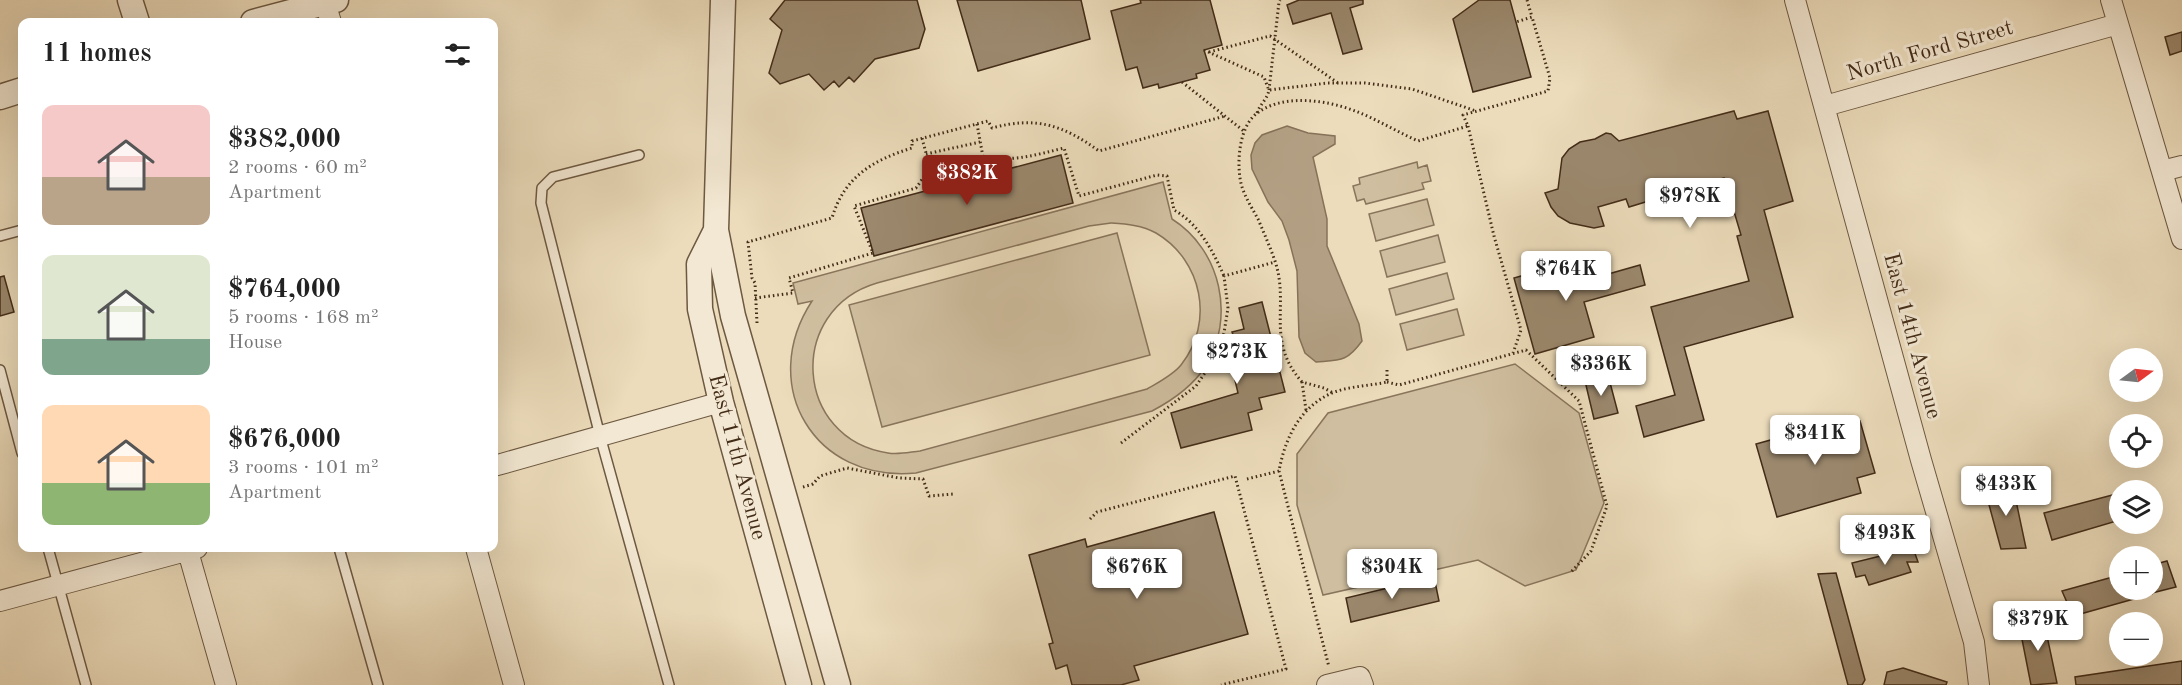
<!DOCTYPE html>
<html lang="en">
<head>
<meta charset="utf-8">
<style>
	:root { --surface:#fff; --page:#f6f6f6; --text:#222; --muted:#767676; --accent:#8f2418 }
	body { margin:0; font-family:"Old Standard TT",serif; background:var(--page); color:var(--text); height:100vh; display:flex; flex-direction:column; font-size:22px; white-space:nowrap }
	* { box-sizing:border-box; margin:0 }
	p { font-size:20px; color:var(--muted) }
	.icon { flex:none; width:33px; height:33px; fill:none; stroke:currentColor; stroke-width:2; stroke-linecap:round; stroke-linejoin:round }
	.map { position:relative; flex:1; overflow:hidden }
	.details { position:absolute; left:18px; top:18px; width:480px; height:534px; display:flex; flex-direction:column; background:var(--surface); border-radius:12px; box-shadow:0 6px 24px #0002 }
	.details>* { flex:none }
	.needle { width:39px; rotate:75deg }
	.controls { position:absolute; left:2109px; top:348px; display:grid; gap:12px }
	.controls a { display:grid; place-items:center; width:54px; height:54px; border-radius:50%; background:var(--surface); box-shadow:0 6px 24px #0002; font-size:30px }
	.price { position:absolute; translate:-50% -51px; padding:0 14px; border-radius:6px; background:#fff; color:#222; font-size:20px; line-height:39px; filter:drop-shadow(0 2px 3px #0008) }
	.price::after { content:''; position:absolute; left:50%; top:36px; width:18px; height:14px; margin-left:-9px; background:inherit; clip-path:polygon(0 0,100% 0,50% 100%) }
	.price.current { background:var(--accent); color:#fff }
	ul { padding:0; list-style:none }
	li { display:flex; align-items:center; gap:18px; height:150px; padding:0 24px }
	li span { display:grid; place-items:center; flex:none; width:168px; height:120px; border-radius:12px; color:#555 }
	li>.icon { margin-inline-start:auto }
	span .icon { width:72px; height:72px; fill:#fffc; stroke-width:1 }
	li b { font-size:26px }
	h2 { display:flex; justify-content:space-between; align-items:center; height:72px; padding:0 24px; font-size:26px }
	.map>svg:first-child { display:block }
	.green { fill:#cfbe9f; stroke:#89755c; stroke-width:1.5; fill-rule:evenodd }
	.water { fill:#b3a084; stroke:#867259; stroke-width:1.5 }
	.building { fill:#9b886d; stroke:#432c18; stroke-width:1.5 }
	.lines { fill:none; stroke-linecap:round; stroke-linejoin:round }
	.service-casing { stroke:#6d5841; stroke-width:12 }
	.minor-casing { stroke:#6d5841; stroke-width:22 }
	.tertiary-casing { stroke:#6d5841; stroke-width:27 }
	.path { stroke:#432c18; stroke-width:3; stroke-dasharray:1.5 3; stroke-linecap:butt }
	.service { stroke:#f3e8d3; stroke-width:9 }
	.minor { stroke:#f3e8d3; stroke-width:20 }
	.tertiary { stroke:#f3e8d3; stroke-width:24 }
	.labels { text-anchor:middle; dominant-baseline:central; stroke-width:6; stroke-linejoin:round; paint-order:stroke }
	.street-label { font-size:22px; fill:#432c18; stroke:#f3e8d3 }
</style>
</head>
<body>
<div class="map">
<svg width="2182" height="685" viewBox="0 0 2182 685">
	<rect width="100%" height="100%" fill="#ecdcbb"/>
	<filter id="stains"><feTurbulence type="fractalNoise" baseFrequency=".00333" numOctaves="4"/><feColorMatrix values="0 0 0 0 .2 0 0 0 0 .09 0 0 0 0 .02 0 0 0 .5 -.17"/></filter>
	<radialGradient id="worn" r=".72"><stop offset=".6" stop-color="#630" stop-opacity="0"/><stop offset="1" stop-color="#630" stop-opacity=".3"/></radialGradient>
	<!-- green -->
	<path class="green" d="M1417 162 1418 168 1427 165 1431 181 1422 183 1424 189 1366 204 1364 199 1357 201 1353 186 1360 184 1359 178Z
		M1163 182 1172 219C1221 250 1236 318 1205 367 1192 387 1173 400 1152 411L916 473C814 483 757 385 812 301L798 304 793 283ZM1111 223C1126 224 1142 225 1156 233 1202 260 1215 322 1181 365 1173 375 1159 382 1147 389L920 451C910 452 898 455 888 453 794 439 786 310 877 283L1089 226Z
		M1427 199 1434 225 1376 241 1369 214Z
		M1117 233 1150 355 882 427 849 305Z
		M1438 235 1445 262 1387 277 1380 251Z
		M1447 273 1454 299 1396 315 1389 289Z
		M1457 309 1464 335 1407 350 1400 324Z
		M1515 364 1579 413 1604 503 1576 570 1525 586 1478 560 1323 595 1297 505V454L1328 413Z"/>
	<!-- water -->
	<path class="water" d="M1287 126 1308 133 1335 136V144L1313 157 1327 219V246L1359 324 1362 341C1347 362 1340 360 1316 362L1305 353 1299 337 1297 271 1289 240 1282 221 1268 202 1252 169 1251 155 1255 143 1262 135Z"/>
	<!-- building -->
	<path class="building" d="M785 0H917L925 29 919 48 875 59 854 82 849 77 839 87 834 81 824 90 809 74 780 84 769 73 782 30 770 19Z
		M957 0H1081L1090 39 978 71Z
		M1140 0H1210L1222 45 1204 50 1210 70 1196 74 1197 78 1159 88 1158 84 1143 88 1137 67 1126 70 1111 11 1141 3Z
		M1299 0H1363V4L1350 8 1362 49 1343 54 1331 13 1293 24 1287 5Z
		M1479 0H1510L1531 77 1473 92 1453 19Z
		M2182 32V51L2170 55 2165 37Z
		M1734 111 1737 119 1768 111 1793 201 1764 210 1793 317 1684 347 1704 420 1644 437 1636 406 1675 395 1651 307 1749 281 1737 236 1741 235 1724 178 1629 207 1626 199 1598 207 1604 226 1594 228 1570 223 1558 216 1551 207 1545 193 1558 189 1562 158 1569 149 1580 142 1595 139 1606 133 1611 134 1619 141Z
		M1061 155 1073 203 874 256 861 208Z
		M1574 261 1580 282 1640 265 1645 285 1584 302 1594 337 1535 354 1514 278Z
		M4 276 14 312 0 316V277Z
		M1262 302 1285 392 1259 398 1262 409 1248 413 1252 430 1181 448 1171 413 1238 393 1226 342 1235 340 1232 332 1244 329 1239 308Z
		M1608 375 1618 413 1594 419 1585 381Z
		M1839 421H1860L1875 473 1857 478 1861 493 1777 517 1756 444Z
		M2012 482 2026 548 2001 549 1985 490Z
		M2120 493V520L2052 540 2044 513Z
		M1214 512 1248 634 1134 666 1139 680 1121 685H1072L1067 665 1056 669 1049 644 1053 643 1029 555 1085 539 1087 547Z
		M1913 548 1918 562H1907L1911 572 1869 585 1865 575 1856 577 1852 563Z
		M2167 561 2176 587 2152 593V565Z
		M1836 573 1865 680 1862 685H1848L1818 574Z
		M2120 575V590H2152V594L2073 616 2062 591Z
		M1434 577 1439 601 1351 622 1346 598Z
		M2043 617 2057 683 2031 685 2019 624Z
		M2182 661V685H2076L2075 677Z
		M1903 668 1947 682 1946 685H1884L1887 672Z"/>
	<g class="lines">
		<defs>
			<path id="service" d="M639 155 553 177 542 188 541 203 600 436 669 685
				M0 236 22 230
				M0 370 22 453
				M48 548 86 685
				M339 548 378 685"/>
			<path id="minor" d="M1795 0 1921 460 1974 642 1979 685
				M2111 0 2182 239
				M325 3 331 22
				M1825 106 2118 24
				M2162 171 2182 166
				M494 466 721 402
				M187 548 226 685
				M476 548 514 685
				M0 601 197 548
				M1327 685 1360 677 1363 685"/>
			<path id="tertiary" d="M130 0 137 22
				M723 0 716 230 733 316 838 685
				M253 22 336 0
				M0 97 22 90
				M716 230 699 264 700 309 721 402 799 685"/>
		</defs>
		<!-- service casing -->
		<use href="#service" class="service-casing"/>
		<!-- minor casing -->
		<use href="#minor" class="minor-casing"/>
		<!-- tertiary casing -->
		<use href="#tertiary" class="tertiary-casing"/>
		<!-- path -->
		<path class="path" d="M1527 0 1532 17
			M1204 50 1264 77 1268 88
			M1209 52 1270 36 1338 83
			M1182 82 1245 132
			M1269 90 1279 2 1280 0
			M1257 113C1260 104 1267 100 1269 90L1328 83H1365L1412 89 1476 111
			M977 124 983 157C1012 162 1036 155 1064 148L1079 196 1157 175 1167 176 1174 210C1199 224 1213 251 1224 276
			M1468 126 1494 236 1521 330 1513 353
			M926 154 980 142
			M755 298 793 293 789 278 873 253 854 206 916 188 930 168 922 138
			M757 323 755 283 752 278 748 242 832 218C844 177 873 160 912 148V141L988 121 992 128C1036 116 1063 125 1099 151L1225 116
			M1302 382C1265 340 1290 306 1275 261 1270 247 1264 233 1258 219 1251 206 1242 193 1240 178 1237 158 1240 127 1256 114 1278 96 1315 99 1340 106 1369 114 1391 129 1418 141L1468 126 1463 115 1548 91 1550 78 1532 17 1516 22
			M1387 382 1399 385 1526 350 1579 401 1607 506 1591 551 1571 572
			M1306 410 1302 382 1324 388 1333 393
			M1121 443 1196 386 1217 355 1224 333 1228 308 1224 276 1275 262
			M1279 471 1329 667
			M1247 479 1279 471C1285 438 1300 407 1332 393 1349 386 1369 386 1387 382V367
			M803 487 813 484 820 476 847 468 899 478 923 479 929 496 953 494
			M1090 519 1097 512 1235 476 1286 669 1221 685"/>
		<!-- service -->
		<use href="#service" class="service"/>
		<!-- minor -->
		<use href="#minor" class="minor"/>
		<!-- tertiary -->
		<use href="#tertiary" class="tertiary"/>
	</g>
	<g class="labels">
		<!-- street labels -->
		<g class="street-label">
			<text transform="translate(1930 51) rotate(-16)">North Ford Street</text>
			<text transform="translate(1912 336) rotate(75)">East 14th Avenue</text>
			<text transform="translate(737 457) rotate(75)">East 11th Avenue</text>
		</g>
	</g>
	<rect width="100%" height="100%" filter="url(#stains)"/>
	<rect width="100%" height="100%" fill="url(#worn)"/>
</svg>
<div class="controls">
<a><svg class="needle" viewBox="-14 -14 28 28"><path d="M0-13l5 13h-10z" fill="#e53935"/><path d="M0 13l5-13h-10z" fill="#767676"/></svg></a>
<a><svg class="icon" aria-label="locate" viewBox="0 0 24 24"><circle cx="12" cy="12" r="6"/><path d="M12 2v4M12 18v4M2 12h4M18 12h4"/></svg></a>
<a><svg class="icon" aria-label="layers" viewBox="0 0 24 24"><path d="M12 4l9 5-9 5-9-5zM3 14l9 5 9-5"/></svg></a>
<a>+</a>
<a>−</a>
</div>
<b class="price current" style="left:967px;top:206px">$382K</b>
<b class="price" style="left:1690px;top:229px">$978K</b>
<b class="price" style="left:1566px;top:302px">$764K</b>
<b class="price" style="left:1237px;top:385px">$273K</b>
<b class="price" style="left:1601px;top:397px">$336K</b>
<b class="price" style="left:1815px;top:466px">$341K</b>
<b class="price" style="left:2006px;top:517px">$433K</b>
<b class="price" style="left:1885px;top:566px">$493K</b>
<b class="price" style="left:1137px;top:600px">$676K</b>
<b class="price" style="left:1392px;top:600px">$304K</b>
<b class="price" style="left:2038px;top:652px">$379K</b>
<section class="details">
<h2>11 homes<svg class="icon" aria-label="filters" viewBox="0 0 24 24"><path d="M4 7h16M4 17h16"/><circle cx="9" cy="7" r="2"/><circle cx="15" cy="17" r="2"/></svg></h2>
<ul>
<li><span style="background:linear-gradient(#f6c9c9 60%,#b9a48a 0)"><svg class="icon" aria-label="home" viewBox="0 0 24 24"><path d="M3 11l9-7 9 7M6 9v11h12V9"/></svg></span><div><b>$382,000</b><p>2 rooms · 60 m²</p><p>Apartment</p></div></li>
<li><span style="background:linear-gradient(#dfe7d0 70%,#7fa58c 0)"><svg class="icon" aria-label="home" viewBox="0 0 24 24"><path d="M3 11l9-7 9 7M6 9v11h12V9"/></svg></span><div><b>$764,000</b><p>5 rooms · 168 m²</p><p>House</p></div></li>
<li><span style="background:linear-gradient(#ffd9b3 65%,#8fb573 0)"><svg class="icon" aria-label="home" viewBox="0 0 24 24"><path d="M3 11l9-7 9 7M6 9v11h12V9"/></svg></span><div><b>$676,000</b><p>3 rooms · 101 m²</p><p>Apartment</p></div></li>
</ul>
</section>
</div>
</body>
</html>
